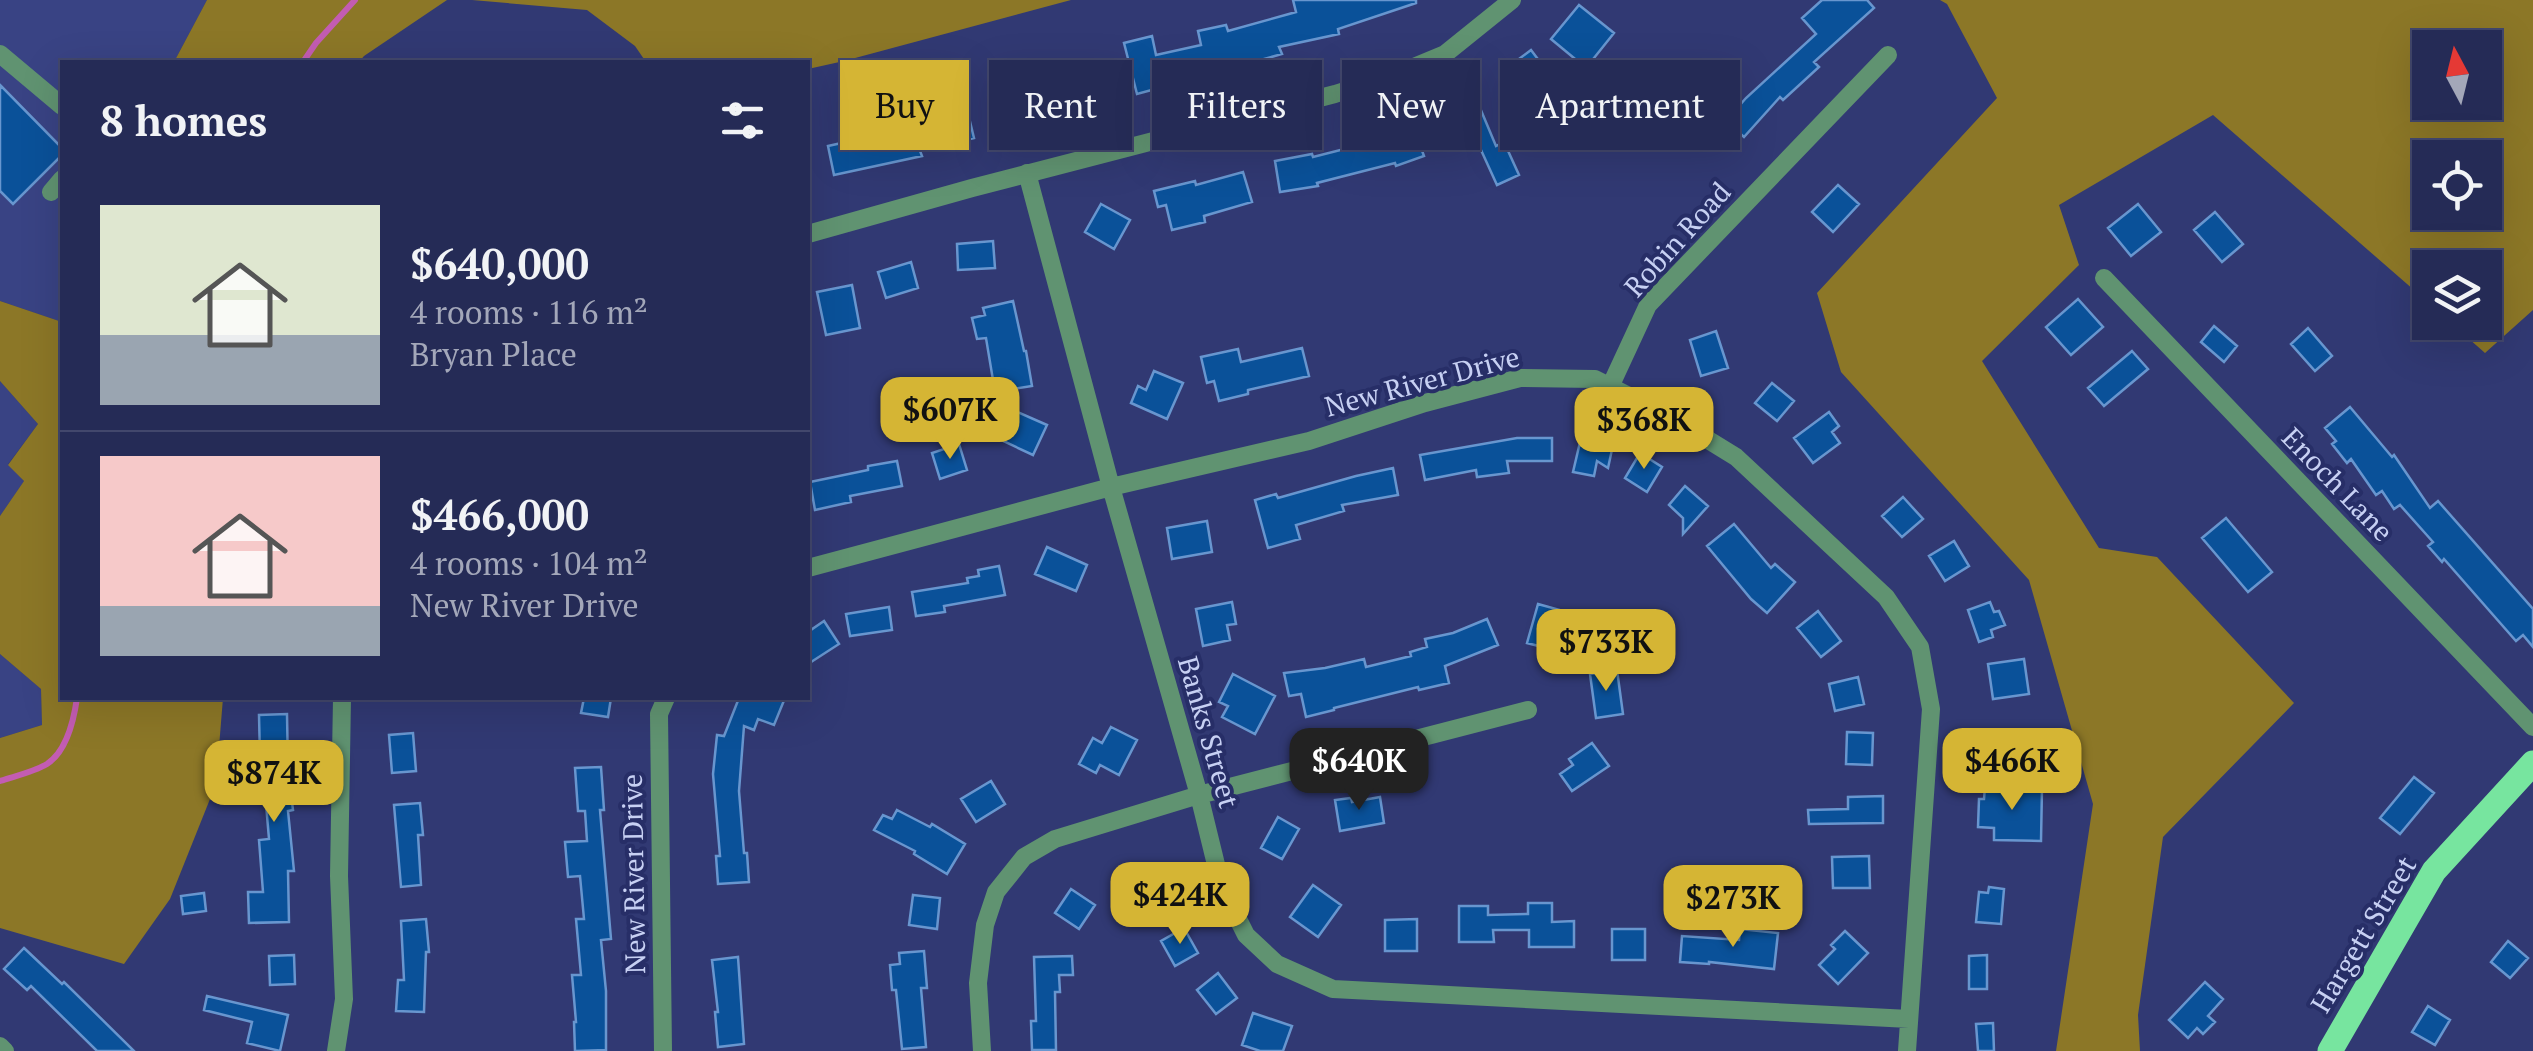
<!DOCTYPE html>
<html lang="en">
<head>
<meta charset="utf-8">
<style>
	:root { --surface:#252b56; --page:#2d335c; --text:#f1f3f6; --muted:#a3a7b9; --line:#42476c; --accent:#d5b534 }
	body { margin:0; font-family:"PT Serif",serif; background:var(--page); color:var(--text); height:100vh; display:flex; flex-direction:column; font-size:38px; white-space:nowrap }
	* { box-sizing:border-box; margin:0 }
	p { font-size:32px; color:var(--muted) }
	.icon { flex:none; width:55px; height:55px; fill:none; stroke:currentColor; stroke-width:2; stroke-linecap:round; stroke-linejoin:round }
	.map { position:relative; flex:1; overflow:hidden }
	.details { position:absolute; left:60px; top:60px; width:750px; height:640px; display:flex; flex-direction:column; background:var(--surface); border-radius:0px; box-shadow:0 10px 40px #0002,0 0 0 2px var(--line) }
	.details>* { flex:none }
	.banner { position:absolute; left:840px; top:60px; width:950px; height:90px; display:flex; gap:20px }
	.needle { width:65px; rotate:353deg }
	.buttons { position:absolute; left:2412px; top:30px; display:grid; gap:20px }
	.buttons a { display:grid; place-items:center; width:90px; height:90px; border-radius:0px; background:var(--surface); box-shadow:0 10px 40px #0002,0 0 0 2px var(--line); font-size:50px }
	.price { position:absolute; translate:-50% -85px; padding:0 22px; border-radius:20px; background:var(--accent); color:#111; font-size:32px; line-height:65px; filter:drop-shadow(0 2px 5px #0008) }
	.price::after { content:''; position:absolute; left:50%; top:60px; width:30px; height:22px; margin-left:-15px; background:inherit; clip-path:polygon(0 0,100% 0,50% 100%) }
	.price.on { background:#222; color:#fff }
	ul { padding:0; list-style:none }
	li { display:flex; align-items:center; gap:30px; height:250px; padding:0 40px }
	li+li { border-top:2px solid var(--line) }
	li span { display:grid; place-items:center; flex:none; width:280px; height:200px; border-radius:0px; color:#555 }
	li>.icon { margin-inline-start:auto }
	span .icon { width:120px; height:120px; fill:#fffc; stroke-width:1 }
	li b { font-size:42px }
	h2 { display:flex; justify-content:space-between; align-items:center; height:120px; padding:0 40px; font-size:42px }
	.chip { padding:0 35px; border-radius:0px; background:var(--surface); box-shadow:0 10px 40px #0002,0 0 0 2px var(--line); font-size:35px; line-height:90px }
	.chip.on { background:var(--accent); color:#111 }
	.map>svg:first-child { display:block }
	.built { fill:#394384 }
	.forest { fill:#8c7727; fill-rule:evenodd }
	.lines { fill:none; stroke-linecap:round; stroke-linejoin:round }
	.stream { stroke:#c35cb2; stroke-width:6 }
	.building { fill:#0a5199; stroke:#6896cf; stroke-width:2.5 }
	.minor { stroke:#609371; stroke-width:18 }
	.major { stroke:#77e59f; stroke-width:25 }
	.labels { text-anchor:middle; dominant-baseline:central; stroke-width:8; stroke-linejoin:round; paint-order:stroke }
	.street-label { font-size:28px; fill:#c7d0f3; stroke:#272e67 }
</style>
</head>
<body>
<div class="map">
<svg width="2533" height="1051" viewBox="0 0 2533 1051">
	<rect width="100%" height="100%" fill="#313973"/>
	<!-- built -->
	<path class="built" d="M0 0H207L174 62H62V322L0 301Z
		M0 381 38 424 8 464 24 481 0 516Z
		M0 654 41 689 42 725 0 738Z"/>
	<!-- forest -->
	<path class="forest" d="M207 0H447L364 56 359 62H174Z
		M472 0H1071L844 61 808 69V62H646L635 46 587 10Z
		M1940 0H2533V310L2485 353 2451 323 2485 322V268H2430V304L2213 115 2059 205 2079 265 1982 361 2099 548 2157 557 2294 703 2163 837 2138 1015 2140 1051H2056L2093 804 2029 580 1841 372 1817 293 1997 98 1947 4ZM2430 48H2485V102H2430ZM2430 158H2485V212H2430Z
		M0 301 62 322V698H223L216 784 170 899 124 964 0 928V738L42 725 41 689 0 654V516L24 481 8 465 38 424 0 381Z"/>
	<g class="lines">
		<!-- stream -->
		<path class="stream" d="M303 62 316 43 355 0
			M0 781C15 776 34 772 47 764 67 751 74 719 77 698"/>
	</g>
	<!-- building -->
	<path class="building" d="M1293 0H1416V3L1338 29 1339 34 1279 47 1282 54 1239 66 1238 62 1169 78 1170 85 1137 94 1124 43 1152 36 1156 55 1201 45 1198 31 1226 25 1228 31 1296 12Z
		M1822 0H1867L1874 8 1814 62 1819 67 1783 100 1780 97 1744 137 1726 121 1746 98 1816 34 1802 18Z
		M1579 5 1614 33 1586 68 1551 39Z
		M1531 50 1571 103 1547 120 1524 88 1516 93 1500 73Z
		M1101 74 1110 102 1085 110 1076 82Z
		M1032 81 1036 100 1051 96 1058 125 1023 133 1012 86Z
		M0 85 62 148V155L13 204 0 191Z
		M1475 96 1496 146 1504 142 1519 175 1497 185 1471 128 1452 136 1441 110Z
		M966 105 974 138 920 151 922 156 834 175 828 146 941 121 939 111Z
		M1414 129 1424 156 1396 166 1395 163 1317 183 1318 186 1280 192 1275 161 1312 154 1313 157 1364 144 1365 147Z
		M1243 172 1252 202 1204 216 1205 222 1172 230 1166 205 1158 207 1154 191 1195 181 1196 185Z
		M1838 185 1859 204 1833 232 1812 212Z
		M1101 204 1130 220 1114 249 1085 232Z
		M2138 204 2161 232 2131 256 2108 228Z
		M2215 212 2243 244 2222 262 2194 230Z
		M993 241 995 268 958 270 957 244Z
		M911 262 918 288 886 298 878 272Z
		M852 285 860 328 826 335 817 292Z
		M2078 299 2103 327 2071 355 2046 327Z
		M1013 301 1024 351H1026L1032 386 995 392 986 338 977 339 972 318 985 315 983 308Z
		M2214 326 2237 346 2224 362 2201 342Z
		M2308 328 2332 356 2315 371 2291 344Z
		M1716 331 1728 368 1701 376 1690 340Z
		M1302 348 1309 376 1248 390V394L1219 401 1214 381 1207 383 1201 357 1238 349 1241 362Z
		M2132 351 2148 369 2104 406 2088 388Z
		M1154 371 1183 383 1167 419 1131 403 1138 386 1146 390Z
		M1772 383 1794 401 1777 421 1755 403Z
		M2350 407 2392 457 2394 455 2430 508 2438 501 2533 609V647L2523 635 2516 641 2444 559 2442 562 2428 546 2433 542 2400 505 2394 509 2382 491 2376 495 2351 459 2347 463 2332 444 2336 441 2325 428Z
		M1015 411 1047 425 1033 455 1001 440Z
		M1829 412 1839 426 1832 432 1840 443 1813 463 1794 438Z
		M1517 438H1552V461H1507L1509 473 1477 477 1476 470 1425 480 1420 455Z
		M1581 438 1613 445 1608 468 1597 461 1594 476 1573 472Z
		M959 444 967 470 940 479 932 453Z
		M1640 453 1662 467 1647 492 1625 478Z
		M897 461 902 486 850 496 851 502 815 510 810 482 868 470V466Z
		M1393 468 1398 495 1342 505 1344 511 1296 525 1300 539 1268 548 1255 500 1276 494 1278 498 1356 476Z
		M1685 486 1708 506 1683 534V518L1669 505Z
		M1903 497 1923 519 1902 537 1882 516Z
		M2226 518 2272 572 2248 592 2202 538Z
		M1207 521 1212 552 1172 559 1167 528Z
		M1734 524 1771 568 1775 564 1795 582 1767 613 1751 599 1707 546Z
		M1954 541 1969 566 1945 581 1929 556Z
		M1047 547 1087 565 1076 591 1035 574Z
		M999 566 1005 595 944 606 945 612 916 616 912 592 968 583 967 578 979 576 978 570Z
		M1232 602 1236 624 1227 625 1230 640 1203 646 1196 609Z
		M1990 602 1994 612 1999 611 2005 625 1991 630 1993 637 1979 642 1968 610Z
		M1538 604 1567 612 1562 627 1568 629 1562 652 1527 643Z
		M889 607 892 630 850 636 846 614Z
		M1818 611 1841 641 1821 657 1797 628Z
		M1487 619 1498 645 1445 666 1449 683 1419 690 1418 687 1334 708V710L1306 717 1301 694 1289 696 1284 673 1325 668 1364 659 1366 667 1411 656 1410 652 1427 647 1425 639 1453 633Z
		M824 621 839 644 808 664V632Z
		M2024 659 2029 694 1993 699 1988 664Z
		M1617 670 1623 714 1596 718 1590 674Z
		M1233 674 1275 696 1255 734 1222 717 1228 706 1219 702Z
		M1858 677 1864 704 1835 711 1829 684Z
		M584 698H611L608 717 581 713Z
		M739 698H785L774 725 758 719 754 730 744 726 739 791 744 853H747L749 882 718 884 716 856H720L713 774 717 735 724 736Z
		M287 714 288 770 293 810 288 811 294 871H288L289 922 249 923 248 892H263L259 840 269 839 262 757H260L259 715Z
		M1111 727 1137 740 1119 775 1100 765 1096 773 1079 764 1093 738 1102 743Z
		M1847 732 1873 733 1872 765 1846 764Z
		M413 733 416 771 392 773 389 735Z
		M1592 743 1609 766 1572 791 1560 774 1573 765 1569 759Z
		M601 767 604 810H600L611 939 601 940 606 991V1050L575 1051 574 1022H576L572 975H581L576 919H584L580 876 568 877 565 842 587 841 585 811H578L575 768Z
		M2414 777 2434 793 2400 834 2380 818Z
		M991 781 1005 804 976 822 961 799Z
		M1985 787 2042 788 2041 841 1994 840V828L1978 827 1979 799H1984Z
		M1883 796V823L1809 824 1808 810 1848 809V797Z
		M1380 797 1384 823 1340 831 1335 800 1351 798 1352 802Z
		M420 803 423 835H418L421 885 401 887 394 805Z
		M897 810 930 827 932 824 965 844 947 874 914 854 915 851 874 830 883 815 892 819Z
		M1278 817 1299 829 1282 859 1261 848Z
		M1869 856 1870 888H1833L1832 857Z
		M1313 885 1341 905 1318 937 1290 917Z
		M1989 887 2004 889 2001 924 1976 922 1979 892 1988 893Z
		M1071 889 1095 905 1079 929 1055 913Z
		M204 893 206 911 183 914 181 896Z
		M913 895 940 898 937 929 909 925Z
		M1528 903H1552V922L1574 921V947H1529V930H1493L1494 942H1459V906H1488V915L1528 914Z
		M426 919 429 952H426L424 1012 396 1011 398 980H404L401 921Z
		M1417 919V951H1385V920Z
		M1184 928 1198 953 1175 966 1161 941Z
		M1612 929H1645V960H1612Z
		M1740 929 1778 933 1774 969 1709 962V964L1680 962 1682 936 1739 940Z
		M1845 931 1868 953 1838 984 1819 965 1835 949 1831 945Z
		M2508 941 2528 958 2510 978 2491 962Z
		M24 948 62 984 64 982 134 1051H97L31 986 27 990 4 969Z
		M924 951 927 988H921L926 1047 902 1049 896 990H892L890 965 900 964 899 953Z
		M294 955 295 984 270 985 269 956Z
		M1987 955V989H1969V956Z
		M1072 956 1073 975H1059L1060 992H1055L1056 1050H1032L1031 1021H1036L1034 957Z
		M738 957 744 1044 718 1047 715 1012H718L712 960Z
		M1218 973 1237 998 1216 1014 1197 990Z
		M2205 982 2223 999 2208 1016 2215 1022 2203 1034 2197 1028 2188 1038 2169 1020Z
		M207 996 288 1015 280 1051 247 1043 252 1022 204 1010Z
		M2428 1006 2450 1020 2435 1045 2412 1032Z
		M1253 1013 1292 1026 1283 1051H1260L1242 1045Z
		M1993 1023 1994 1051H1978L1976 1024Z"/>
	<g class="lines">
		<!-- minor -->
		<path class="minor" d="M0 54 62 106
			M1027 173 1111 487 1199 795 1221 885 1246 935 1277 964 1333 989 1909 1019
			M51 192 62 179
			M808 234 972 188 1335 94 1392 76 1445 54 1512 0
			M2104 278 2533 727
			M1610 387 1648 305 1888 55
			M808 568 1111 487 1309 441 1425 403 1520 378 1595 379 1671 417 1736 457 1886 597 1920 647 1931 709 1907 1051
			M0 1046 5 1051
			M336 1051 344 999 339 876 342 698
			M663 1051 659 714 666 698
			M982 1051 978 983 985 925 996 892 1024 857 1055 839 1199 795 1528 710"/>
		<!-- major -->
		<path class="major" d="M2330 1051 2434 871 2533 763"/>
	</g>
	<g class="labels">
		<!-- street labels -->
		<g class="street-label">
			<text transform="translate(1677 239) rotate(-48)">Robin Road</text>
			<text transform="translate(1422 381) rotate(-15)">New River Drive</text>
			<text transform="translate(2338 484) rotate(46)">Enoch Lane</text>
			<text transform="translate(1209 732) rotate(74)">Banks Street</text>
			<text transform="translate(633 874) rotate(-91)">New River Drive</text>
			<text transform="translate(2363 934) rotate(-59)">Hargett Street</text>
		</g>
	</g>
</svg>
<div class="buttons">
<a><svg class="needle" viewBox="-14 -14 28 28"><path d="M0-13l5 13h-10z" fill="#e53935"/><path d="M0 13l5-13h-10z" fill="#a3a7b9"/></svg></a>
<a><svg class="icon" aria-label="locate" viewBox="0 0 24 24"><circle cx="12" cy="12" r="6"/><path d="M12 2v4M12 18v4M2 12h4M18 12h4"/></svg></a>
<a><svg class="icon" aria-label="layers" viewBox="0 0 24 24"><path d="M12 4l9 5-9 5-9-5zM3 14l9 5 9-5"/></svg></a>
</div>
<b class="price" style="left:950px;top:462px">$607K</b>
<b class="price" style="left:1644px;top:472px">$368K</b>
<b class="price" style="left:1606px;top:694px">$733K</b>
<b class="price on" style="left:1359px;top:813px">$640K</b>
<b class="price" style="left:2012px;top:813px">$466K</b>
<b class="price" style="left:274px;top:825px">$874K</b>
<b class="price" style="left:1180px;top:947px">$424K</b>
<b class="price" style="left:1733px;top:950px">$273K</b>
<div class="banner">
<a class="chip on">Buy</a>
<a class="chip">Rent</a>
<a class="chip">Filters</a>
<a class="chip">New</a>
<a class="chip">Apartment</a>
</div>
<section class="details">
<h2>8 homes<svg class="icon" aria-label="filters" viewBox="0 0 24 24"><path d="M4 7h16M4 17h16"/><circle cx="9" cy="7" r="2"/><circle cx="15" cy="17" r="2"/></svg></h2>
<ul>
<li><span style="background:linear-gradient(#dfe7d0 65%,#9aa5b1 0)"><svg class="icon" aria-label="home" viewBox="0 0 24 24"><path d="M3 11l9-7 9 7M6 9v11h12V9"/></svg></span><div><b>$640,000</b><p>4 rooms · 116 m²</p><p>Bryan Place</p></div></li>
<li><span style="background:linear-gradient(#f6c9c9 75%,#9aa5b1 0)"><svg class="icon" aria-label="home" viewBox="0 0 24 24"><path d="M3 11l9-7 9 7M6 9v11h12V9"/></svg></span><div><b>$466,000</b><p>4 rooms · 104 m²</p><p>New River Drive</p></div></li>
</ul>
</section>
</div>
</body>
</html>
